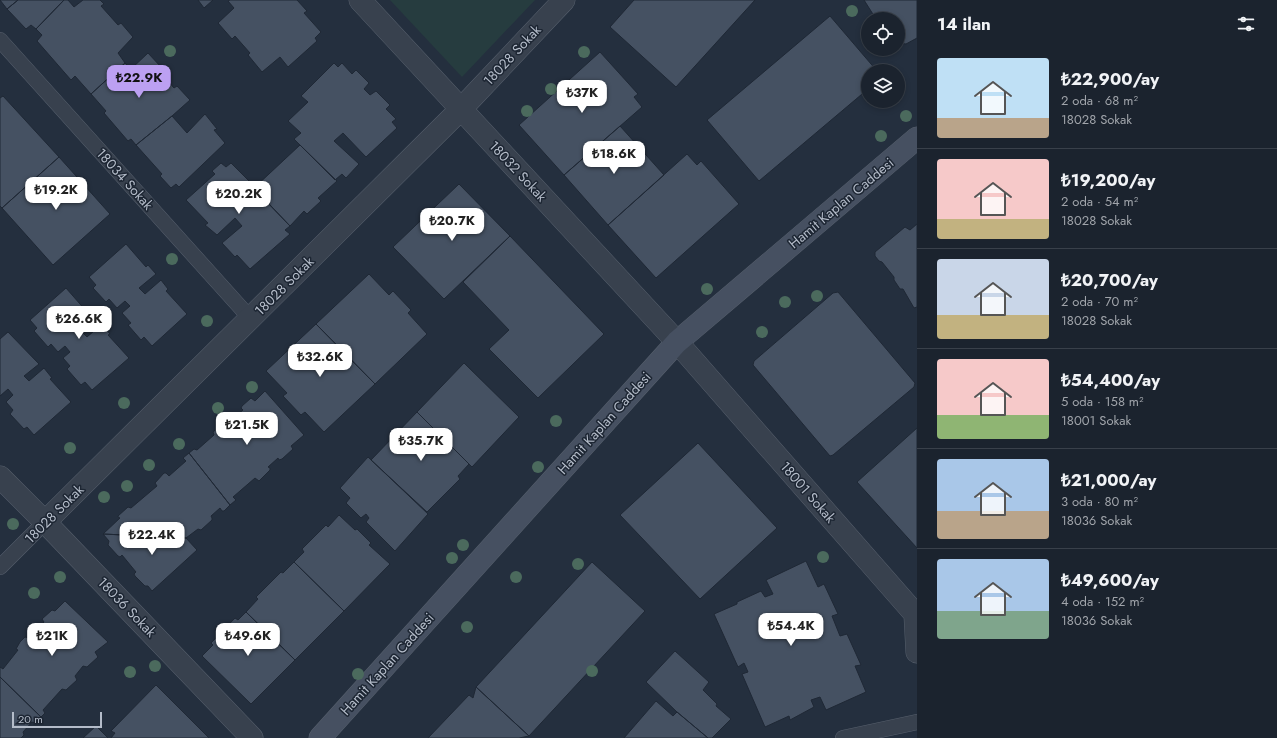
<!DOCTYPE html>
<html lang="tr">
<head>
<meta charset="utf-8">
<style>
	:root { --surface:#1b232e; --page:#282f3a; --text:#f1f3f6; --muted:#a0a4aa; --line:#39404a; --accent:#bca0f2 }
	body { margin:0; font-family:Jost,sans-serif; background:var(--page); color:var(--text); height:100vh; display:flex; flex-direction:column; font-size:15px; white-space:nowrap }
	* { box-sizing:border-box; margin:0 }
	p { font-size:13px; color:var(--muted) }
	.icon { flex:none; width:22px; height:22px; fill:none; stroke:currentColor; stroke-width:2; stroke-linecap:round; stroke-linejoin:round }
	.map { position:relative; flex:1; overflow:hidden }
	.side { display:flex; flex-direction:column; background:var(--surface); width:360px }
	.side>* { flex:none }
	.fabs { position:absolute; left:861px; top:12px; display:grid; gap:8px }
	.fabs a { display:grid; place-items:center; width:44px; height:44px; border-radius:50%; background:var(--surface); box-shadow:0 2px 6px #0003,0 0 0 1px var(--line); font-size:20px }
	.scale { position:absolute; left:12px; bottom:10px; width:90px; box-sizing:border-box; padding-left:4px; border:2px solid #b4bcc9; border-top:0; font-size:11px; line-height:14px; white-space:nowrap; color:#b4bcc9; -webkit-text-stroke:3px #1d2633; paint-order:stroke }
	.price { position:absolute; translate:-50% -34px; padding:0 9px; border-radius:8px; background:#fff; color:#222; font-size:13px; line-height:26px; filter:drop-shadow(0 1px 2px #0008) }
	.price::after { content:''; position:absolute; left:50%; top:24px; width:12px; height:9px; margin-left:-6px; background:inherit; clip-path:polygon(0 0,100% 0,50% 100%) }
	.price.selected { background:var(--accent); color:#111 }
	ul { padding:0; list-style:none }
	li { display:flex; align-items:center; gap:12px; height:100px; padding:0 20px }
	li+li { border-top:1px solid var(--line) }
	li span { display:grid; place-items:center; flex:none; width:112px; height:80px; border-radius:4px; color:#555 }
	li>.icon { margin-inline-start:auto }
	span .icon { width:48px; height:48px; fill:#fffc; stroke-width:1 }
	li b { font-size:17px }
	h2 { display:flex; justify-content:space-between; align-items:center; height:48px; padding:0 20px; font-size:17px }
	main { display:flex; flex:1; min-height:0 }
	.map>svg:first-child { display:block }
	.green { fill:#263c3f }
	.building { fill:#455162; stroke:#1f2835 }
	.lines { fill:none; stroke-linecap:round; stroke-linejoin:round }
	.lane-casing { stroke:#565f6c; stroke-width:16 }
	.street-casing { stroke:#565f6c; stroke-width:23 }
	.secondary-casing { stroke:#565f6c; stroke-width:23 }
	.lane { stroke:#38414e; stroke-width:15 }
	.street { stroke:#38414e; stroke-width:22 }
	.secondary { stroke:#465061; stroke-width:22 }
	.tree { fill:#4b6a5d }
	.labels { text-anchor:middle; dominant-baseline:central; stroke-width:3; stroke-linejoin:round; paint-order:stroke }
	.street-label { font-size:14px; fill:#b4bcc9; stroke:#1d2633 }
</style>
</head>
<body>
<main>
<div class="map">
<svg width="917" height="738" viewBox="0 0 917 738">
	<rect width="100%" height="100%" fill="#242f3e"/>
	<!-- green -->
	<path class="green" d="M390 0H535L462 77Z"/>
	<!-- building -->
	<path class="building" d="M0 0H18L7 9Z
		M18 0H64L36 29 31 25 26 29 7 9Z
		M64 0H68L74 7 83 0H100L104 4 101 6 118 25 121 23 133 37 118 53 125 63 91 94 75 76 71 80 37 41 42 35 36 29Z
		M198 0H213L204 8Z
		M230 0H297L307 11 304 13 321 32 315 38 317 41 288 67 280 57 262 72 248 55 250 53 235 36 232 39 218 23 234 8 228 1Z
		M634 0H755L676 87 610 27Z
		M864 0H917V38L906 44 898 43V19H876Z
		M830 16 877 71H868V89L759 181 707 120Z
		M600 52 638 94 634 97 642 107 564 175 519 125Z
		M148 53 161 67 158 69 174 88 177 86 190 100 172 116 136 145 131 139 128 141 104 113 106 111 91 94 125 63 131 69Z
		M334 63 338 67 342 63 352 74 356 70 369 83 364 89 370 95 376 91 390 105 386 109 396 119 392 122 397 128 366 157 343 133 334 141 359 164 346 178 342 174 335 180 294 139 301 133 288 121 308 102 301 96Z
		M3 96 59 157 2 208 0 206V98Z
		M205 114 217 129 214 130 225 143 179 187 176 184 171 188 160 176 162 174 136 145 172 116 187 133Z
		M620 126 664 175 608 225 564 175Z
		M300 145 337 181 318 198 321 201 307 214 304 211 290 226 254 188Z
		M687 154 697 165 701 161 739 204 656 278 608 225Z
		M59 157 110 214 53 265 2 208Z
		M221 163 226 167 231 163 252 184 239 195 250 207 262 197 290 226 285 230 290 234 250 269 237 255 235 257 222 243 242 226 235 218 217 235 205 225 208 223 186 200 215 174 212 171Z
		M459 184 510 236 444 299 393 247Z
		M917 224V307L914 308 903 289H900L894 280V277L882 262 879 261 875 256V252L905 227 910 230Z
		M510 236 604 334 538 398 489 349 509 330 463 282Z
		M126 244 146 267 148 265 156 274 139 288 145 294 161 280 168 289 166 291 187 314 152 346 144 337 141 340 128 325 131 323 122 313 130 306 125 301 117 308 109 299 106 302 93 288 96 285 89 277Z
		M369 274 389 295 393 291 411 310 408 313 427 334 375 384 316 324Z
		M66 288 87 312 89 310 97 320 82 332 87 337 102 324 110 334 108 335 129 358 92 390 85 382 81 385 67 369 70 366 63 358 70 352 65 346 58 352 51 344 48 347 34 331 37 328 30 320Z
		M838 292 915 383 914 387 833 455 830 456 753 365 754 361 833 293Z
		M316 324 375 384 324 432 305 412 301 415 283 396 287 393 266 371Z
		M8 332 39 364 24 376 29 381 44 368 52 378 50 379 71 402 34 435 27 427 24 429 10 414 13 410 6 402 13 395 8 389 0 396V339Z
		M464 363 519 417 472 467 417 412Z
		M265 391 304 435 291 446 293 449 282 459 279 460 278 458 268 467 270 468V470L259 481 255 478 233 497 236 500 230 505 189 453 194 449 197 450 214 435 213 432 222 424H226L243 410 241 408 242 406 251 398 255 401Z
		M417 412 469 464 458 476 460 479 427 512 371 460Z
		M917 428V548L857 482Z
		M698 443 777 528 700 599 620 515Z
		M189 453 230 505 224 511H222L220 508 211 516 212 518V520L201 530 198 529 186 538 103 534 120 518 118 517V516L128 507 131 508 157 486 155 483 164 473H166L169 476 186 461 183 458Z
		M368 457 428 514 395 551 366 522 369 518 366 514 361 518 346 503 350 498 340 488Z
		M339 515 355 530 357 529 371 543 369 545 390 564 344 611 294 562 304 552 302 549 326 525 328 527Z
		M103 534 186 538 197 550 152 591 148 586H145L135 576 134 574 136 572 122 555 120 557 118 556 108 545 109 541Z
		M806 561 818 587 824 584 838 614 832 616 840 636 847 634 861 665 855 666 866 692 826 710 820 697 811 700 814 707 790 720 789 716 765 727 742 674 748 672 744 663 738 667 714 614 737 604V602L761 591 765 597 773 594 766 580Z
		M294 562 344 611 295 660 246 612 258 599 256 597 281 572 283 573Z
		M592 562 645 611 529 736 476 687Z
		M65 601 108 642 95 652 98 657 87 667 83 666 75 676 77 680 66 690 62 689 43 710 45 713 41 717 0 677V667L3 669 18 650 16 649 20 642 25 637 29 638 44 622 42 619 52 610 55 611Z
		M246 612 295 660 251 704 202 656 213 645 211 643 235 618 238 620Z
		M675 651 709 682 703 690 717 704 716 706 731 719 712 738H708L677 712 646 682Z
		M0 677 41 717 35 723 32 722 23 732 24 735 21 738H0Z
		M156 685 209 738H111L115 733 111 731Z
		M476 687 529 736 519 738H428L469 695 473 698Z
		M656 701 673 716 677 712 708 738H624Z
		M96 726 108 738H83Z"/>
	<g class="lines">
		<defs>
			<path id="lane" d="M0 40 250 318
				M0 567 45 522
				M843 738 917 722"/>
			<path id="street" d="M360 0 677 342 915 614 917 652
				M0 477 45 522 252 738
				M45 522 461 109 564 0"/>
			<path id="secondary" d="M320 738 677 342 917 138"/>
		</defs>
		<!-- lane casing -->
		<use href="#lane" class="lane-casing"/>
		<!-- street casing -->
		<use href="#street" class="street-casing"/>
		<!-- secondary casing -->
		<use href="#secondary" class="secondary-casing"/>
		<!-- lane -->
		<use href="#lane" class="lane"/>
		<!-- street -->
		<use href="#street" class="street"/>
		<!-- secondary -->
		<use href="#secondary" class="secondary"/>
	</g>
	<!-- trees -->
	<g class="tree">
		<circle cx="852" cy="11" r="6"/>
		<circle cx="170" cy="51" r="6"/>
		<circle cx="584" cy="52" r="6"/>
		<circle cx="551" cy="89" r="6"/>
		<circle cx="527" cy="111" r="6"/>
		<circle cx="906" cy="116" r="6"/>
		<circle cx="881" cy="136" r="6"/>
		<circle cx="172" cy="259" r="6"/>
		<circle cx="707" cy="289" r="6"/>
		<circle cx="817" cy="296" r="6"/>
		<circle cx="785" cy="302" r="6"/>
		<circle cx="207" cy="321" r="6"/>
		<circle cx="762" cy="332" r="6"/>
		<circle cx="252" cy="387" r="6"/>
		<circle cx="124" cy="403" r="6"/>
		<circle cx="218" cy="408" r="6"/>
		<circle cx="556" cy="421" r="6"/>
		<circle cx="179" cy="444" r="6"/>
		<circle cx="70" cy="448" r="6"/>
		<circle cx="149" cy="465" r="6"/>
		<circle cx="538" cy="467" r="6"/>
		<circle cx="127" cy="486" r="6"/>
		<circle cx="104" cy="497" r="6"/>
		<circle cx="13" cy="524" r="6"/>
		<circle cx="463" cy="545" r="6"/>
		<circle cx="823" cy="557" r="6"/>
		<circle cx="452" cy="558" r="6"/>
		<circle cx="578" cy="564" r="6"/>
		<circle cx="60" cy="577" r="6"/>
		<circle cx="516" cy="577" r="6"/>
		<circle cx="34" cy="593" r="6"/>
		<circle cx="467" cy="627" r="6"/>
		<circle cx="155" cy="666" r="6"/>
		<circle cx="592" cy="671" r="6"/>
		<circle cx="130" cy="672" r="6"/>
		<circle cx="358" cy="674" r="6"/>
	</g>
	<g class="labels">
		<!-- street labels -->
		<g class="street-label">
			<text transform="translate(512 55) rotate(-47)">18028 Sokak</text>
			<text transform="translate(518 171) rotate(47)">18032 Sokak</text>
			<text transform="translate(125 179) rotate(48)">18034 Sokak</text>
			<text transform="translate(841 203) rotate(-40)">Hamit Kaplan Caddesi</text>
			<text transform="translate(284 286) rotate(-45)">18028 Sokak</text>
			<text transform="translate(604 423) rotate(-48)">Hamit Kaplan Caddesi</text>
			<text transform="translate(808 492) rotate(49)">18001 Sokak</text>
			<text transform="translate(54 514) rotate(-45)">18028 Sokak</text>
			<text transform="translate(127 607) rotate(46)">18036 Sokak</text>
			<text transform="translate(387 664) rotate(-48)">Hamit Kaplan Caddesi</text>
		</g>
	</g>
</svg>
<div class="fabs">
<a><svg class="icon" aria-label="locate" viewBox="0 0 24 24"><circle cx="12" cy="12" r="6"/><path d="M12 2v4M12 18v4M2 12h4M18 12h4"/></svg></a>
<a><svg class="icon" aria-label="layers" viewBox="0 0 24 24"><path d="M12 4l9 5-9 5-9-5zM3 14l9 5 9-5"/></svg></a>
</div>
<div class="scale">20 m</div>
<b class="price selected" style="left:139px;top:99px">₺22.9K</b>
<b class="price" style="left:582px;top:114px">₺37K</b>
<b class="price" style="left:614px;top:175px">₺18.6K</b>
<b class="price" style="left:56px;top:211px">₺19.2K</b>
<b class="price" style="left:239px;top:215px">₺20.2K</b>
<b class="price" style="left:452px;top:242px">₺20.7K</b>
<b class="price" style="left:79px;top:340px">₺26.6K</b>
<b class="price" style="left:320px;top:378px">₺32.6K</b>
<b class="price" style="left:247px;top:446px">₺21.5K</b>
<b class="price" style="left:421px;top:462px">₺35.7K</b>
<b class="price" style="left:152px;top:556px">₺22.4K</b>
<b class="price" style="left:791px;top:647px">₺54.4K</b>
<b class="price" style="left:52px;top:657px">₺21K</b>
<b class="price" style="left:248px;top:657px">₺49.6K</b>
</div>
<section class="side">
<h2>14 ilan<svg class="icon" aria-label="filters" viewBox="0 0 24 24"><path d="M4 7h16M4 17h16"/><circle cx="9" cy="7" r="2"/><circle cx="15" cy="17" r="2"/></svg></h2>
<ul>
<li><span style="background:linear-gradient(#bfe0f5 75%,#b9a48a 0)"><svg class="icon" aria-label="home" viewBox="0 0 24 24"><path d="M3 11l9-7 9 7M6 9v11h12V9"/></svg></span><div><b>₺22,900/ay</b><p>2 oda · 68 m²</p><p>18028 Sokak</p></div></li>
<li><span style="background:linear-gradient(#f6c9c9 75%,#c2b280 0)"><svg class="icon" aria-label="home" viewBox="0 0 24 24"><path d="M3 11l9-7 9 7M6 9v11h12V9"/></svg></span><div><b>₺19,200/ay</b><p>2 oda · 54 m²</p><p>18028 Sokak</p></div></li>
<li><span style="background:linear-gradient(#c9d6e8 70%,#c2b280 0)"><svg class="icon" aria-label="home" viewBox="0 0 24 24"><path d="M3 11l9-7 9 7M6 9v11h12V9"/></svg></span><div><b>₺20,700/ay</b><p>2 oda · 70 m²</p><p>18028 Sokak</p></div></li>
<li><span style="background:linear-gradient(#f6c9c9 70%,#8fb573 0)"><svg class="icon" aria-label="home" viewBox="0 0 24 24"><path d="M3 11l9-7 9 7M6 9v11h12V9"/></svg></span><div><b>₺54,400/ay</b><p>5 oda · 158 m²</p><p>18001 Sokak</p></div></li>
<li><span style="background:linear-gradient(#a9c7e8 65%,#b9a48a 0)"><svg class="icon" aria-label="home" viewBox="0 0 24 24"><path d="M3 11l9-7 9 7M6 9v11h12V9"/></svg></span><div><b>₺21,000/ay</b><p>3 oda · 80 m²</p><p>18036 Sokak</p></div></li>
<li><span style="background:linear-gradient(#a9c7e8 65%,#7fa58c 0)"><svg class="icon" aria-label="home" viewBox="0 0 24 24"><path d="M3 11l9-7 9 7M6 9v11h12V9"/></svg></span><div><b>₺49,600/ay</b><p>4 oda · 152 m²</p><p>18036 Sokak</p></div></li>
</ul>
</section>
</main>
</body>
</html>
